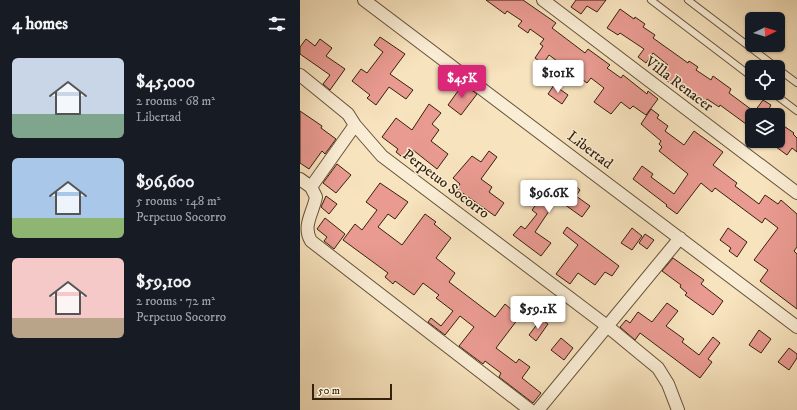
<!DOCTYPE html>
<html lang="en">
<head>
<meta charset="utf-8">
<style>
	:root { --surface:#171b24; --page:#20242c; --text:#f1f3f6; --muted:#9ea1a6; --accent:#db2777 }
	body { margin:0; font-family:"IM FELL DW Pica",serif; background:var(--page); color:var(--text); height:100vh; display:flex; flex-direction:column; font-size:15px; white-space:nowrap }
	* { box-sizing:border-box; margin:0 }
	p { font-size:13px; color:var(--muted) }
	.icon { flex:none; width:22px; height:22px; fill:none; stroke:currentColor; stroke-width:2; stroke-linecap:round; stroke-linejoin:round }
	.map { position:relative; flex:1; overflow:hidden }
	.side { display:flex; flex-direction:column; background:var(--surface); width:300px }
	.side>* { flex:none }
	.needle { width:26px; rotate:85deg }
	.buttons { position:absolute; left:445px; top:12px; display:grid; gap:8px }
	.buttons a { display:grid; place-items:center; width:40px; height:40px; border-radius:6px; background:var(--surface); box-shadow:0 1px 3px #0004; font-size:20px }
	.scale { position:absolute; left:12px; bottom:10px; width:80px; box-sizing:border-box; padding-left:4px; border:2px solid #35210c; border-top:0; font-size:11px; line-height:14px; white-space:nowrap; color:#35210c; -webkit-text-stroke:3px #faedd5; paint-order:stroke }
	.price { position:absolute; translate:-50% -34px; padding:0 9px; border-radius:4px; background:#fff; color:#222; font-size:13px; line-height:26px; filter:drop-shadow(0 1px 2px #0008) }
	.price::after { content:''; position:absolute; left:50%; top:24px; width:12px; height:9px; margin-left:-6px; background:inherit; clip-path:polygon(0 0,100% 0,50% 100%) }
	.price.active { background:var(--accent); color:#fff }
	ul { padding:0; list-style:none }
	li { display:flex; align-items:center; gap:12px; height:100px; padding:0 12px }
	li span { display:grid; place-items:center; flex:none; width:112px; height:80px; border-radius:6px; color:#555 }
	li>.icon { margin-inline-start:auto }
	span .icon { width:48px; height:48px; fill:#fffc; stroke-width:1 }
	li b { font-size:17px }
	h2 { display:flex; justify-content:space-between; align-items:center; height:48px; padding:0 12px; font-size:17px }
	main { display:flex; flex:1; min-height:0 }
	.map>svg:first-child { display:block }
	.building { fill:#e99a91; stroke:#35210c }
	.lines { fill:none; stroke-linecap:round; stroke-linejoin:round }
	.lane-casing { stroke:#665238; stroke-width:8 }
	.street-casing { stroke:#665238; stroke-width:14 }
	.lane { stroke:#faedd5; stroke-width:6 }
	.street { stroke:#faedd5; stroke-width:12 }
	.labels { text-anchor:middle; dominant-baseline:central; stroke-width:3; stroke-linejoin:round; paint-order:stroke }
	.street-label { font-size:15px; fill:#35210c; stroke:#faedd5 }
</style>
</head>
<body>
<main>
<section class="side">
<h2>4 homes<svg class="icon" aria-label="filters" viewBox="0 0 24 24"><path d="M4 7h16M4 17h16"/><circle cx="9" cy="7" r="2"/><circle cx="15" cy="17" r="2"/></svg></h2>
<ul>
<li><span style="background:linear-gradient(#c9d6e8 70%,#7fa58c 0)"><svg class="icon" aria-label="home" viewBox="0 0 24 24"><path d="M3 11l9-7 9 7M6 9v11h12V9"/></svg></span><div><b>$45,000</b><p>2 rooms · 68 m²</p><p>Libertad</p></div></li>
<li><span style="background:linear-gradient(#a9c7e8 75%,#8fb573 0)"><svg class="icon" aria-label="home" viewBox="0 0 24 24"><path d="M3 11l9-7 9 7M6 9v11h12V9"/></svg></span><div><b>$96,600</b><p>5 rooms · 148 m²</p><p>Perpetuo Socorro</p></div></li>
<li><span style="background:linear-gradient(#f6c9c9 75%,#b9a48a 0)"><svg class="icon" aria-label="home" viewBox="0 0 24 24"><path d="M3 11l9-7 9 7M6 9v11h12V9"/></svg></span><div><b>$59,100</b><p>2 rooms · 72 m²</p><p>Perpetuo Socorro</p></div></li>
</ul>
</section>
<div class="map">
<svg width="497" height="410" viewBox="0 0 497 410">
	<rect width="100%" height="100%" fill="#f7e3be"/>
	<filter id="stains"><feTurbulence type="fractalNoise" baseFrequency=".005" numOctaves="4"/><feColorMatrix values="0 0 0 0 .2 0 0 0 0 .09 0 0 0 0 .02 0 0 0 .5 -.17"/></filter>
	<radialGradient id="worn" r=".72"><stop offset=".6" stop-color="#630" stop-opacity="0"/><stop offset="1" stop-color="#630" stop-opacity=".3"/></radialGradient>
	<!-- building -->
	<path class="building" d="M186 0H223L256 23 252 28 285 53 288 49 310 65 307 68 321 78 323 75 347 94 348 91 358 99 346 115 333 106 330 109 321 102 311 114 294 102 304 88 291 78 287 83 249 55 243 64 235 58 243 46 240 44 244 39 230 29 228 33 218 26 222 21 207 11 205 14Z
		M276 0H306L297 12 287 6 281 14 271 7Z
		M320 9 334 19 335 17 345 24 343 27 355 35 353 38 388 63 389 61 398 67 396 70 411 80 413 76 431 89 429 93 452 110V117L446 124 420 105 419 107 407 99 406 102 394 93 392 96 378 86 377 88 360 76 368 65 353 53 346 63 338 57 344 49 320 33 318 35 307 28Z
		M80 37 105 54 90 74 113 90 106 99 89 87 76 105 67 98 70 95 52 81 61 69 67 73 83 52 74 45Z
		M6 39 15 46 20 39 32 48 26 56 45 69 30 90 23 84 30 75 0 54V47Z
		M163 84 177 94 161 115 148 105Z
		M254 85 268 95 262 104 248 94Z
		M463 100 471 105 469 109 478 115H452Z
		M129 104 141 113 132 124 139 130 131 141 148 154 137 169 113 150 106 160 96 152 98 149 82 137 96 118 112 130Z
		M351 109 359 115 357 118 368 126 365 131 384 145 394 131 423 152 413 165 437 183 435 186 459 204 465 195 478 204 481 200 497 214V247L494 251 497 254V309L460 281 468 270 454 260 478 228 465 218 462 223 415 188 412 192 401 183 377 214 366 206 367 205 333 179 342 166 353 174 351 177 374 194 388 174 359 151 362 147 359 144 361 141 341 124Z
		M0 111 22 126 21 128 36 139 25 154 22 151 9 169 0 163Z
		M478 122 494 133 493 134 497 138V152L492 148 487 155 468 141H478Z
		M189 151 197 157 181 179 192 187 189 192 204 203 195 216 157 189 160 184 153 178 172 156 181 162Z
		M37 164 51 175 36 193 23 183Z
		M247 180 263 192 271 182 280 190 276 196 290 206 282 217 257 199 235 232 251 243 241 256 213 235 221 226 225 229 237 214 232 210 243 195 238 192Z
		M80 183 108 202 95 219 88 214 78 227 102 245 125 214 136 222 134 224 151 238 136 258 155 273 149 282 195 317 205 304 212 310 216 305 224 311 196 348 216 363 219 359 230 367 222 378 241 393 233 403 199 377 201 373 185 361 183 364 159 346 174 327 160 316 145 335 128 322 131 318 141 326 153 311 136 298 139 295 123 283 114 295 95 281 93 284 85 277 88 273 43 240 55 224 62 230 77 210 66 202Z
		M26 196 37 204 29 214 21 207Z
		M25 218 45 234 34 249 24 241 27 237 17 229Z
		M267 227 319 266 312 276 305 272 295 285 278 273 270 284 256 274 278 245 263 233Z
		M332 228 342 236 332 250 321 243Z
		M428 228 447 242 437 257 429 251 431 248 420 240Z
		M345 234 354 240 347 249 339 243Z
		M373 258 404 280 401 284 423 301 413 315 385 295 387 293 380 287 381 285 362 271Z
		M242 297 251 304 238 322 226 312 235 299 239 302Z
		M367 303 378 311 366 326 384 339 382 342 399 355 413 337 420 343 408 359 412 362 400 378 340 333 335 340 320 327 326 320 330 323 338 312 352 322Z
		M241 319 248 324 236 341 229 335Z
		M459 330 471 339 461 353 449 345Z
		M261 338 273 348 264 360 251 350Z
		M489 348 497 354V358L489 370 478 362Z"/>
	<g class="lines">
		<defs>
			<path id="lane" d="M351 0 452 77
				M388 0 476 67
				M478 69 497 83
				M473 93 497 111"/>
			<path id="street" d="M64 0 497 327
				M243 0 497 193
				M0 75 48 114 55 125 82 156 307 326 358 368 368 384 378 410
				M0 179 11 187 16 197C13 213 2 226 11 241L230 410
				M11 187 55 125
				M238 410 380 238"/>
		</defs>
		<!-- lane casing -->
		<use href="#lane" class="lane-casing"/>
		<!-- street casing -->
		<use href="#street" class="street-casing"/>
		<!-- lane -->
		<use href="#lane" class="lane"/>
		<!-- street -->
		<use href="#street" class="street"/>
	</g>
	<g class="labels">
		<!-- street labels -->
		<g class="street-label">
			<text transform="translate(379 84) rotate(37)">Villa Renacer</text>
			<text transform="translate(290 150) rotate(37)">Libertad</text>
			<text transform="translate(146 184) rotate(37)">Perpetuo Socorro</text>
		</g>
	</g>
	<rect width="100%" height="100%" filter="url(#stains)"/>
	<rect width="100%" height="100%" fill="url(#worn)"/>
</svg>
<div class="buttons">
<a><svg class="needle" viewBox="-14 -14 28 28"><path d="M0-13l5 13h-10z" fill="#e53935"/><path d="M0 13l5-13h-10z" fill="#9ea1a6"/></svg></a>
<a><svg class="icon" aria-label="locate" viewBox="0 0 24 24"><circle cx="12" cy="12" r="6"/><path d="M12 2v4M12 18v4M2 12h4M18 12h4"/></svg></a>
<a><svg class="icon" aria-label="layers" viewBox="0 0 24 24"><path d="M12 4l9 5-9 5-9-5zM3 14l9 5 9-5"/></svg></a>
</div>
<div class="scale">50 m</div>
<b class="price" style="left:258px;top:94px">$101K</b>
<b class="price active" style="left:162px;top:99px">$45K</b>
<b class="price" style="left:249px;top:214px">$96.6K</b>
<b class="price" style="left:238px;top:330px">$59.1K</b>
</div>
</main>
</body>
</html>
